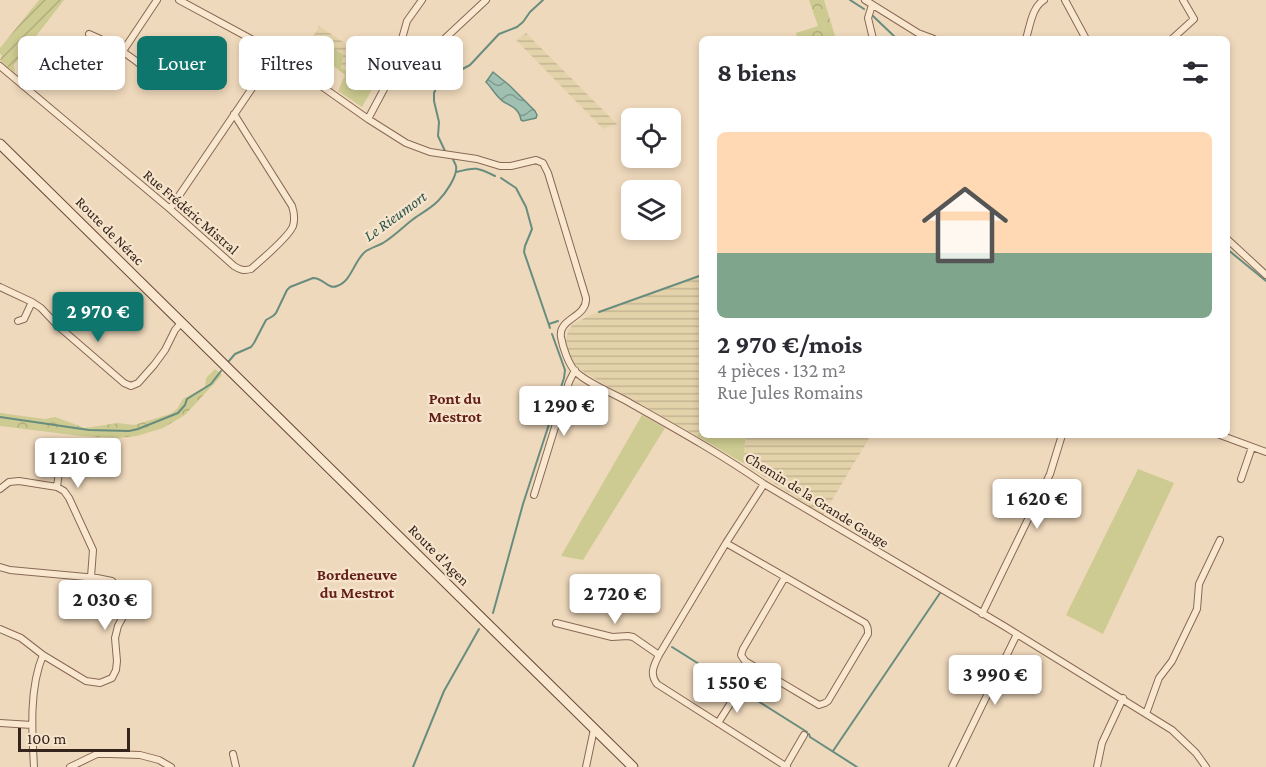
<!DOCTYPE html>
<html lang="fr">
<head>
<meta charset="utf-8">
<style>
	:root { --surface:#fff; --page:#f7f7f7; --text:#2b2b33; --muted:#7c7c81; --line:#e1e1e2; --accent:#0f766e }
	body { margin:0; font-family:"Crimson Pro",serif; background:var(--page); color:var(--text); height:100vh; display:flex; flex-direction:column; font-size:22px; white-space:nowrap }
	* { box-sizing:border-box; margin:0 }
	p { font-size:20px; color:var(--muted) }
	.icon { flex:none; width:33px; height:33px; fill:none; stroke:currentColor; stroke-width:2; stroke-linecap:round; stroke-linejoin:round }
	.map { position:relative; flex:1; overflow:hidden }
	.side { position:absolute; left:699px; top:36px; width:531px; height:402px; display:flex; flex-direction:column; background:var(--surface); border-radius:9px; box-shadow:0 3px 9px #0003 }
	.side>* { flex:none }
	.guide { position:absolute; left:18px; top:36px; width:570px; height:54px; display:flex; gap:12px }
	.fabs { position:absolute; left:621px; top:108px; display:grid; gap:12px }
	.fabs a { display:grid; place-items:center; width:60px; height:60px; border-radius:9px; background:var(--surface); box-shadow:0 3px 9px #0003; font-size:30px }
	.scale { position:absolute; left:18px; bottom:15px; width:112px; box-sizing:border-box; padding-left:6px; border:3px solid #35241b; border-top:0; font-size:16px; line-height:21px; white-space:nowrap; color:#35241b; -webkit-text-stroke:4px #f6e4cc; paint-order:stroke }
	.price { position:absolute; translate:-50% -51px; padding:0 14px; border-radius:6px; background:#fff; color:#222; font-size:20px; line-height:39px; filter:drop-shadow(0 2px 3px #0008) }
	.price::after { content:''; position:absolute; left:50%; top:36px; width:18px; height:14px; margin-left:-9px; background:inherit; clip-path:polygon(0 0,100% 0,50% 100%) }
	.price.on { background:var(--accent); color:#fff }
	ul { padding:0; list-style:none }
	li { display:grid; align-content:center; gap:12px; height:318px; padding:0 18px }
	li+li { border-top:2px solid var(--line) }
	li span { display:grid; place-items:center; height:186px; border-radius:9px; color:#555 }
	li>.icon { margin-inline-start:auto }
	span .icon { width:108px; height:108px; fill:#fffc; stroke-width:1 }
	li b { font-size:26px }
	h2 { display:flex; justify-content:space-between; align-items:center; height:72px; padding:0 18px; font-size:26px }
	.chip { padding:0 21px; border-radius:9px; background:var(--surface); box-shadow:0 3px 9px #0003; font-size:21px; line-height:54px }
	.chip.on { background:var(--accent); color:#fff }
	.map>svg:first-child { display:block }
	.farmland { fill:url(#farmland-rules) }
	.grass { fill:#cdcb91 }
	.forest { fill:url(#forest-crowns) }
	.garden { fill:url(#garden-furrows) }
	.water { fill:url(#water-waves); stroke:#688d7f; stroke-width:1.5 }
	.lines { fill:none; stroke-linecap:round; stroke-linejoin:round }
	.stream { stroke:#688d7f; stroke-width:2 }
	.minor-casing { stroke:#876955; stroke-width:8 }
	.secondary-casing { stroke:#684a39; stroke-width:11 }
	.minor { stroke:#fae7d0; stroke-width:6 }
	.secondary { stroke:#fae7d0; stroke-width:9 }
	.labels { text-anchor:middle; dominant-baseline:central; stroke-width:4.5; stroke-linejoin:round; paint-order:stroke }
	.street-label { font-size:15px; fill:#35241b; stroke:#f6e4cc }
	.water-label { font-size:16px; font-style:italic; fill:#29564d; stroke:#f6e4cc }
	.neighbourhood-label { font-size:16px; font-weight:bold; fill:#631e19; stroke:#f6e4cc }
</style>
</head>
<body>
<div class="map">
<svg width="1266" height="767" viewBox="0 0 1266 767">
	<defs>
		<pattern id="farmland-rules" width="6" height="5" patternUnits="userSpaceOnUse" patternTransform="scale(1.5)"><rect width="6" height="5" fill="#e4d3aa"/><path d="M0 2.5h6" fill="none" stroke="#c4b592"/></pattern>
		<pattern id="forest-crowns" width="20" height="18" patternUnits="userSpaceOnUse" patternTransform="scale(1.5)"><rect width="20" height="18" fill="#cdcb91"/><path d="M2 6a3 3 0 1 1 6 0M12 15a3 3 0 1 1 6 0" fill="none" stroke="#b1ae7c"/></pattern>
		<pattern id="garden-furrows" width="10" height="10" patternUnits="userSpaceOnUse" patternTransform="scale(1.5)"><rect width="10" height="10" fill="#cdcb91"/><path d="M-1 1l2-2M0 10L10 0M9 11l2-2" fill="none" stroke="#b1ae7c"/></pattern>
		<pattern id="water-waves" width="16" height="10" patternUnits="userSpaceOnUse" patternTransform="scale(1.5)"><rect width="16" height="10" fill="#a0c0b2"/><path d="M0 5q4-4 8 0t8 0" fill="none" stroke="#839c90"/></pattern>
	</defs>
	<rect width="100%" height="100%" fill="#efd9bc"/>
	<!-- farmland -->
	<path class="farmland" d="M319 26 383 68 373 88 340 68 314 35Z
		M526 33 617 124 603 129 516 40Z
		M702 276V430L697 436 585 373 572 361 568 350 566 339 568 331 572 325 590 315Z
		M746 435H871L823 515 743 463Z"/>
	<!-- grass -->
	<path class="grass" d="M314 35 343 55 341 68 373 88 362 107 338 91 345 75 308 46Z
		M642 415 665 428 583 560 561 556Z
		M702 430V435H746L743 463 697 436Z
		M1138 469 1174 483 1103 634 1066 615Z"/>
	<!-- forest -->
	<path class="forest" d="M809 0H824L836 39H797L796 33 818 26Z
		M215 369 222 375 185 415 163 428 137 436 118 438 81 436 0 426V413L45 419 55 417 85 428 118 423 134 425 170 414 177 409 183 399 205 387 206 378Z"/>
	<!-- garden -->
	<path class="garden" d="M39 0H64L16 62 14 65 15 73 0 60 2 56 0 53V48Z"/>
	<!-- water -->
	<path class="water" d="M493 72 509 85 535 111 537 115 536 118 523 121 521 120C519 109 513 107 504 102 497 98 492 88 486 82Z"/>
	<g class="lines">
		<!-- stream -->
		<path class="stream" d="M850 0 864 9
			M873 16 897 39
			M445 151 438 136 439 122 434 101V93L437 86 442 80 470 65 499 34 517 27 523 22 530 12 543 0
			M456 172C476 167 477 167 495 176
			M501 178 516 188 526 207 532 229 525 246 524 252 550 328
			M1227 249 1266 281
			M599 312 702 275
			M549 324 558 321
			M229 361 235 354 251 347 254 343 266 320 273 316 276 313 287 290 290 287 313 278C324 278 328 290 337 286 352 281 354 260 366 251 371 248 377 246 383 243 393 237 402 228 412 220 420 214 430 209 438 201 445 194 458 176 456 166 455 163 453 160 452 157
			M0 417 89 430 129 431 138 429 178 413 185 405 187 399 211 384 221 371
			M493 613 523 504 564 378 565 370 552 334
			M672 647 807 732
			M809 734 810 737 857 767
			M833 751 940 593
			M413 767 444 691 479 629"/>
		<defs>
			<path id="minor" d="M179 0 266 47 368 119 406 143 430 152 477 159 500 166H511L536 160 543 163 548 173 586 298C587 318 558 318 561 337 563 348 568 363 575 371 586 383 615 394 630 403 676 429 721 454 764 484L1004 626 1172 730 1196 753 1206 767
				M865 0 918 33 934 39
				M1065 0 1086 39
				M872 5 868 18 873 39
				M89 34C116 45 140 62 161 83
				M402 39C415 43 428 50 440 43L486 0
				M1026 39C1030 26 1032 7 1044 0
				M1172 39 1194 19 1183 0
				M123 51 157 0
				M0 66 170 209 234 266C240 270 244 271 251 269 261 260 289 237 293 226 295 219 294 212 292 206L234 114
				M368 119 392 74 407 21 422 0
				M170 209 276 53
				M1227 239 1266 275
				M0 287 32 302 41 308 58 326 124 383 131 386 138 383 154 365 165 350 175 330 181 323
				M18 321 24 319 32 302
				M1220 435 1266 452
				M1241 479 1252 447
				M764 484 726 543 659 655C654 665 649 674 657 684L787 767
				M57 487 63 442
				M0 489 9 482 19 481 57 487 64 491 69 498 93 550 91 577
				M534 495 569 382 575 370
				M726 543 865 623C868 627 868 629 868 634L828 701 825 703 819 705 745 661 741 655 743 649 785 577
				M0 567 10 570 97 578 112 581 117 586 122 592 126 602V611L118 626 115 638 117 661 116 670 112 678 100 683 86 681 43 655 21 638 0 629
				M982 614 1050 474 1062 435
				M556 623 612 637 628 636 633 637 659 655
				M1146 714 1159 678 1172 661 1197 609 1199 584 1220 540
				M0 723 32 725
				M718 723 737 693
				M233 754 236 767
				M786 766 804 735
				M34 767C32 732 29 688 43 655
				M70 767 97 754H109L140 755 159 760 171 767
				M586 767 594 729
				M952 767 1017 634
				M1097 767 1102 743 1123 698"/>
			<path id="secondary" d="M0 144 633 767"/>
		</defs>
		<!-- minor casing -->
		<use href="#minor" class="minor-casing"/>
		<!-- secondary casing -->
		<use href="#secondary" class="secondary-casing"/>
		<!-- minor -->
		<use href="#minor" class="minor"/>
		<!-- secondary -->
		<use href="#secondary" class="secondary"/>
	</g>
	<g class="labels">
		<!-- street labels -->
		<g class="street-label">
			<text transform="translate(191 212) rotate(41)">Rue Frédéric Mistral</text>
			<text transform="translate(110 231) rotate(45)">Route de Nérac</text>
			<text transform="translate(817 500) rotate(32)">Chemin de la Grande Gauge</text>
			<text transform="translate(439 555) rotate(45)">Route d'Agen</text>
		</g>
		<!-- water labels -->
		<g class="water-label">
			<text transform="translate(395 216) rotate(-36)">Le Rieumort</text>
		</g>
		<!-- neighbourhood labels -->
		<g class="neighbourhood-label">
			<text x="455" y="398">Pont du<tspan x="455" dy="18">Mestrot</tspan></text>
			<text x="357" y="574">Bordeneuve<tspan x="357" dy="18">du Mestrot</tspan></text>
		</g>
	</g>
</svg>
<div class="fabs">
<a><svg class="icon" aria-label="locate" viewBox="0 0 24 24"><circle cx="12" cy="12" r="6"/><path d="M12 2v4M12 18v4M2 12h4M18 12h4"/></svg></a>
<a><svg class="icon" aria-label="layers" viewBox="0 0 24 24"><path d="M12 4l9 5-9 5-9-5zM3 14l9 5 9-5"/></svg></a>
</div>
<div class="scale">100 m</div>
<b class="price on" style="left:98px;top:343px">2 970 €</b>
<b class="price" style="left:564px;top:437px">1 290 €</b>
<b class="price" style="left:78px;top:489px">1 210 €</b>
<b class="price" style="left:1037px;top:530px">1 620 €</b>
<b class="price" style="left:615px;top:625px">2 720 €</b>
<b class="price" style="left:105px;top:631px">2 030 €</b>
<b class="price" style="left:995px;top:706px">3 990 €</b>
<b class="price" style="left:737px;top:714px">1 550 €</b>
<div class="guide">
<a class="chip">Acheter</a>
<a class="chip on">Louer</a>
<a class="chip">Filtres</a>
<a class="chip">Nouveau</a>
</div>
<section class="side">
<h2>8 biens<svg class="icon" aria-label="filters" viewBox="0 0 24 24"><path d="M4 7h16M4 17h16"/><circle cx="9" cy="7" r="2"/><circle cx="15" cy="17" r="2"/></svg></h2>
<ul>
<li><span style="background:linear-gradient(#ffd9b3 65%,#7fa58c 0)"><svg class="icon" aria-label="home" viewBox="0 0 24 24"><path d="M3 11l9-7 9 7M6 9v11h12V9"/></svg></span><div><b>2 970 €/mois</b><p>4 pièces · 132 m²</p><p>Rue Jules Romains</p></div></li>
</ul>
</section>
</div>
</body>
</html>
